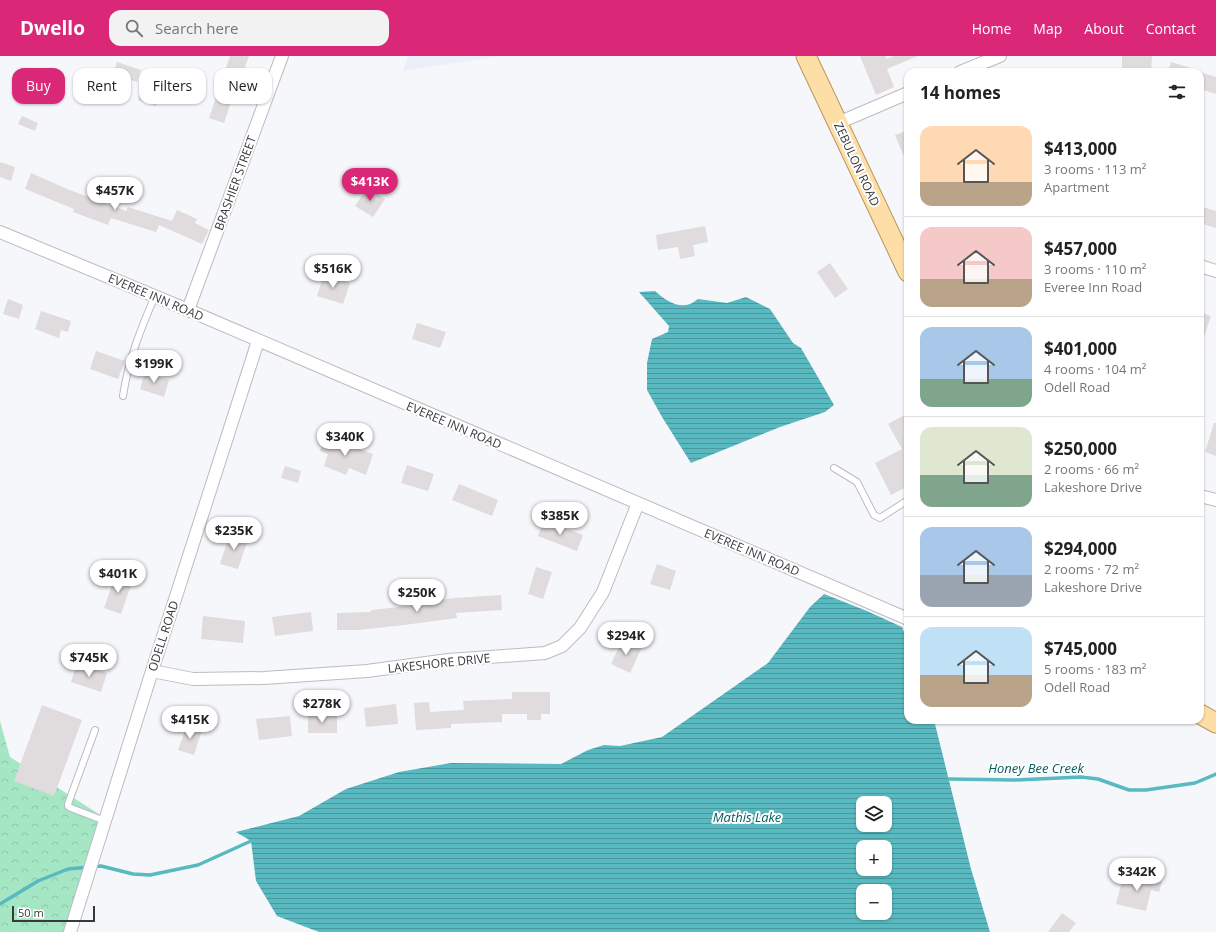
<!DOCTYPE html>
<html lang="en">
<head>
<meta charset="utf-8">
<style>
	:root { --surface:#fff; --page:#f2f2f2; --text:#222; --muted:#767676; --line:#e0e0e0; --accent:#db2777 }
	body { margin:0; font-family:"Open Sans",sans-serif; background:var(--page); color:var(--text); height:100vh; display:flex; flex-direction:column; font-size:15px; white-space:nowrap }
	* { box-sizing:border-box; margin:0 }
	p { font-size:13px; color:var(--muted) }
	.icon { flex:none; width:22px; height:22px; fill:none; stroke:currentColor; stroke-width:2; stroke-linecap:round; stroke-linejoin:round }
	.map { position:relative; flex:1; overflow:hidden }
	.drawer { position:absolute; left:904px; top:12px; width:300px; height:656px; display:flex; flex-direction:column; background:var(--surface); border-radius:12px; box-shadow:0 1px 3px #0004 }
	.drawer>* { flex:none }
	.guide { position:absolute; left:12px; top:12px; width:380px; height:36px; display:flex; gap:8px }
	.fabs { position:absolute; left:856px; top:740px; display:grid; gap:8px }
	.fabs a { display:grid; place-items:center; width:36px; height:36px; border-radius:8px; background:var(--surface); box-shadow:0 1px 3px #0004; font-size:20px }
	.scale { position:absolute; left:12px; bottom:10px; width:83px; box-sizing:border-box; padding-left:4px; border:2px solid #38393a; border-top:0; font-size:11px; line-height:14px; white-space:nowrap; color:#38393a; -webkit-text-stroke:3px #fff; paint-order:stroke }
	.price { position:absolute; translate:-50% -34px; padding:0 9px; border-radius:14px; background:#fff; color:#222; font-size:13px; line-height:26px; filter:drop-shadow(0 1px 2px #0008) }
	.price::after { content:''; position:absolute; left:50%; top:24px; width:12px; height:9px; margin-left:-6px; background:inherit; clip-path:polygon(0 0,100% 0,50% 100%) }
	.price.selected { background:var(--accent); color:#fff }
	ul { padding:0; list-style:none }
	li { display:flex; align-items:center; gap:12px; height:100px; padding:0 16px }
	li+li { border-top:1px solid var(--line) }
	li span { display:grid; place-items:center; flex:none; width:112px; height:80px; border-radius:12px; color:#555 }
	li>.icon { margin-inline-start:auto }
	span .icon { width:48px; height:48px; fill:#fffc; stroke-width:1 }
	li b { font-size:17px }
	h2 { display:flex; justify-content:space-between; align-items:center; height:48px; padding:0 16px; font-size:17px }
	.pill { padding:0 14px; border-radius:12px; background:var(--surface); box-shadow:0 1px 3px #0004; font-size:14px; line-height:36px }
	.pill.selected { background:var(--accent); color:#fff }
	header { display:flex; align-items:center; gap:24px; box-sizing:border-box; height:56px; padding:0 20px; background:var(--accent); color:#fff }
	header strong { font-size:19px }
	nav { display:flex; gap:22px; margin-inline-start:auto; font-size:14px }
	.search { width:280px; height:36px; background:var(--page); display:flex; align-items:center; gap:10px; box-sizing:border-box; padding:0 14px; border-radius:12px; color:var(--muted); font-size:15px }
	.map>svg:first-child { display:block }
	.built { fill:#eceefa }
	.forest { fill:url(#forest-crowns) }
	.water { fill:url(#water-rules); fill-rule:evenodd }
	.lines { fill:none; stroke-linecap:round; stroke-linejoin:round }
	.stream { stroke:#58b9c0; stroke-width:3.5 }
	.building { fill:#e0dbdc }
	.service-casing { stroke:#bbbcc0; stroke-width:8 }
	.minor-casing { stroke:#bbbcc0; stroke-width:14 }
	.primary-casing { stroke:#b9965a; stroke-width:21 }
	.service { stroke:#fff; stroke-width:6 }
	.minor { stroke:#fff; stroke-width:12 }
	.primary { stroke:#fedea7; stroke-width:19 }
	.labels { text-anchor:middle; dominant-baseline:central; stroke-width:4; stroke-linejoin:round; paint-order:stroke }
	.street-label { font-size:12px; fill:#38393a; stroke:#fff }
	.water-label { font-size:13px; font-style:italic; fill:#035c61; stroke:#fff }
</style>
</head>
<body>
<header>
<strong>Dwello</strong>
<div class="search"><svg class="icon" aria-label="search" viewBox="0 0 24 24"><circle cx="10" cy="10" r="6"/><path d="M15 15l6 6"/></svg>Search here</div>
<nav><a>Home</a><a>Map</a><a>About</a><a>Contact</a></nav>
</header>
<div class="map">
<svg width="1216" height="876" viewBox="0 0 1216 876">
	<defs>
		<pattern id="forest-crowns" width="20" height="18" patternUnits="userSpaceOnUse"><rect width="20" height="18" fill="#a5e6c5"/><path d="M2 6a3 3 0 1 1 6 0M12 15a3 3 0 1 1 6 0" fill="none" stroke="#8fc6aa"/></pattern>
		<pattern id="water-rules" width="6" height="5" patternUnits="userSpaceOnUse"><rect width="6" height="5" fill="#58b9c0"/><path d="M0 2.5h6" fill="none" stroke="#4a979d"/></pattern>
	</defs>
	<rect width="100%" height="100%" fill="#f6f7fb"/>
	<!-- built -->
	<path class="built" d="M408 0H499L403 15Z"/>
	<!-- forest -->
	<path class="forest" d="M0 665 10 701 105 762 66 876H0Z"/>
	<!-- water -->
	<path class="water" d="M655 235C664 243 677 253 690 248 693 247 696 244 698 243L727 247 746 241 770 253 793 287 801 292 834 349 825 356 780 371 691 407 662 361 647 334V307L652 283 668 276 669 270 639 236Z
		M824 538 867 555 902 571 908 586V664H934L971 813 990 876H319L277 860 256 825 251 785 236 776 299 760 346 733 399 716 451 707 561 708 588 694 604 689 620 690 662 681 768 607 810 551ZM863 747H885V769H863ZM863 791H885V813H863ZM863 835H885V857H863Z"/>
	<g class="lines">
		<!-- stream -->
		<path class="stream" d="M949 723 1015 724 1081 721 1098 723 1129 734H1146L1195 727 1216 718
			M0 848 38 825 68 813 101 810 133 818 150 819 198 809 251 785"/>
	</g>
	<!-- building -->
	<path class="building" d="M230 0H249L243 17H241L224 67 209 62Z
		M860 0H885L887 3 894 0H918L887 13 894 31 876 39Z
		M1122 0H1152L1151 16H1122Z
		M117 6 141 14 137 26 113 18Z
		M1171 6 1198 14 1197 16H1168Z
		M1200 16 1216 21V38L1200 33Z
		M143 27 161 33 156 50 138 44Z
		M22 60 38 67 35 75 18 68Z
		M908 74V110L895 79Z
		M0 106 15 111 11 125 0 121Z
		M31 117 67 133 126 155 128 151 172 165 177 154 197 163 195 167 209 174 202 188 159 169 156 176 111 162 108 169 73 156 74 153 25 133Z
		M368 131 385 143 373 161 355 150Z
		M1200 150 1216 155V172L1200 167Z
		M705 170 708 186 693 189 695 200 680 203 678 191 658 194 656 179Z
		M830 207 848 233 835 242 817 216Z
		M324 218 350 227 343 248 317 240Z
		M8 243 23 249 19 263 3 258Z
		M41 255 71 265 68 276 61 274 59 282 35 273Z
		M1200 256 1211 260 1202 287H1200Z
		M417 267 446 276 440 292 412 283Z
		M96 295 125 305 118 323 90 313Z
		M145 316 169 324 164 341 140 333Z
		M908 357V430L891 439 875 407 902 393 888 368Z
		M1214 367H1216V400L1205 396Z
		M325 380 373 398 366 419 349 412 346 419 324 410 328 398 320 395Z
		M407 409 434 418 428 435 401 427Z
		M285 410 301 415 298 427 281 422Z
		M459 428 498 444 492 460 452 444Z
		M544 464 583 479 577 495 538 480Z
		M230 477 248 483 238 513 220 508Z
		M657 508 676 515 670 534 650 528Z
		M536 511 552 516 543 543 528 538Z
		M116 517 133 523 121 558 104 552Z
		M501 539 502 554 456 557 457 562 404 569 359 574H337V557L371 556V554L418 549V547L454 542Z
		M311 556 313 575 275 580 272 561Z
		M203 560 245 565 243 587 201 583Z
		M623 582 642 591 630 617 611 608Z
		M77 607 107 617 101 636 71 626Z
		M512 636H550V658H541V664H527V658H502V666L451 668V672L416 674 414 647 429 646 430 656 464 654 463 645 512 643Z
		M396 648 398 668 366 671 364 652Z
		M42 649 82 664 54 740 14 725Z
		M308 658H337V677H308Z
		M290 660 292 680 259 684 256 663Z
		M187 669 202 674 194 699 178 694Z
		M1124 817 1162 826 1159 836 1151 834 1146 855 1116 848Z
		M1062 857 1076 867 1069 876H1048Z"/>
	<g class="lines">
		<defs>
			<path id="service" d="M123 340C128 305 141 272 155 240
				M834 412 857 426 874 459 880 462 908 444
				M95 674 68 748V750L71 752 105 765"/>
			<path id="minor" d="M960 16 1000 0
				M838 67 908 37
				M0 176 188 254 908 563
				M1200 210 1216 215
				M188 254 282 0
				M1200 440 1216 444
				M152 615 193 623 264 622 367 615 448 604 545 597 562 590 580 572 603 536 638 447
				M70 876 152 615 258 285"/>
			<path id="primary" d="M806 0 908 216
				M1200 658 1216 667"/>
		</defs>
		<!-- service casing -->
		<use href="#service" class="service-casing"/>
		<!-- minor casing -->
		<use href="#minor" class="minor-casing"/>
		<!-- primary casing -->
		<use href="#primary" class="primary-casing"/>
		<!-- service -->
		<use href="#service" class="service"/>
		<!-- minor -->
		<use href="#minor" class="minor"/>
		<!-- primary -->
		<use href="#primary" class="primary"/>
	</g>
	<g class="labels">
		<!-- street labels -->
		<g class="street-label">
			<text transform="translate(857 108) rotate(65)">ZEBULON ROAD</text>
			<text transform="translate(235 127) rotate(-70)">BRASHIER STREET</text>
			<text transform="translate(156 241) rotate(23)">EVEREE INN ROAD</text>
			<text transform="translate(454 369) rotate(23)">EVEREE INN ROAD</text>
			<text transform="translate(752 496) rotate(23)">EVEREE INN ROAD</text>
			<text transform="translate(163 580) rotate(-72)">ODELL ROAD</text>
			<text transform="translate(439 607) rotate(-6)">LAKESHORE DRIVE</text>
		</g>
		<!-- water labels -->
		<g class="water-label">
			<text x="1036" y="712">Honey Bee Creek</text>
			<text x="747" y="761">Mathis Lake</text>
		</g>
	</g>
</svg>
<div class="fabs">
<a><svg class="icon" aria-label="layers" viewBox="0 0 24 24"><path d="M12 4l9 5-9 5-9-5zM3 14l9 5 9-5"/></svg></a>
<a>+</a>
<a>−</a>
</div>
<div class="scale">50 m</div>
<b class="price selected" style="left:370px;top:146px">$413K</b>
<b class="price" style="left:115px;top:155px">$457K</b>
<b class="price" style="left:333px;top:233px">$516K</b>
<b class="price" style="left:154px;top:328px">$199K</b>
<b class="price" style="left:345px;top:401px">$340K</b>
<b class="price" style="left:560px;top:480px">$385K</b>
<b class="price" style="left:234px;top:495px">$235K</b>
<b class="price" style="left:118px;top:538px">$401K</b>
<b class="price" style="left:417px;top:557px">$250K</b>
<b class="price" style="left:626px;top:600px">$294K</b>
<b class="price" style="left:89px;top:622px">$745K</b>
<b class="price" style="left:322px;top:668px">$278K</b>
<b class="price" style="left:190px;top:684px">$415K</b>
<b class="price" style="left:1137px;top:836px">$342K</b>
<div class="guide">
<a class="pill selected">Buy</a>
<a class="pill">Rent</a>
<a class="pill">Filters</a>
<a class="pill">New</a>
</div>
<section class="drawer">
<h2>14 homes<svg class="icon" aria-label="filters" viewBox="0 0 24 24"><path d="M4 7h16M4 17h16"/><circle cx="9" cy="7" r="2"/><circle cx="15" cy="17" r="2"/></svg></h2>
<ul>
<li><span style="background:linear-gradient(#ffd9b3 70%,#b9a48a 0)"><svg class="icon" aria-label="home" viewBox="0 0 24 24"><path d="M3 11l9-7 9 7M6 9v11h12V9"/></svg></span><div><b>$413,000</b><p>3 rooms · 113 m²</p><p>Apartment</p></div></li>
<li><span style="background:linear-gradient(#f6c9c9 65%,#b9a48a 0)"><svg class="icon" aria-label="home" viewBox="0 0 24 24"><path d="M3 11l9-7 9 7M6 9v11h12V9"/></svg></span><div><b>$457,000</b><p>3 rooms · 110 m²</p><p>Everee Inn Road</p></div></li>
<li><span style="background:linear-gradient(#a9c7e8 65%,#7fa58c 0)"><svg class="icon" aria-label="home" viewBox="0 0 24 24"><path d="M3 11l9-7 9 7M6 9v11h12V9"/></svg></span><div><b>$401,000</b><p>4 rooms · 104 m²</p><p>Odell Road</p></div></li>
<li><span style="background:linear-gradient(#dfe7d0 60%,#7fa58c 0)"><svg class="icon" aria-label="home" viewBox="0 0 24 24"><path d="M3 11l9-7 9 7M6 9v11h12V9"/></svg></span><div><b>$250,000</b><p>2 rooms · 66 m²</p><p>Lakeshore Drive</p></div></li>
<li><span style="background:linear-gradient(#a9c7e8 60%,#9aa5b1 0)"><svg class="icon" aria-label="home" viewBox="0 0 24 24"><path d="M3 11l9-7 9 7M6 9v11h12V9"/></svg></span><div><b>$294,000</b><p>2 rooms · 72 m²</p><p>Lakeshore Drive</p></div></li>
<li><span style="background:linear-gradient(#bfe0f5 60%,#b9a48a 0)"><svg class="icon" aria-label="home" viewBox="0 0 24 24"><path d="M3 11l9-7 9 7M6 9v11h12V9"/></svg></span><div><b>$745,000</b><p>5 rooms · 183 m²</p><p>Odell Road</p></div></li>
</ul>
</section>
</div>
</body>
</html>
